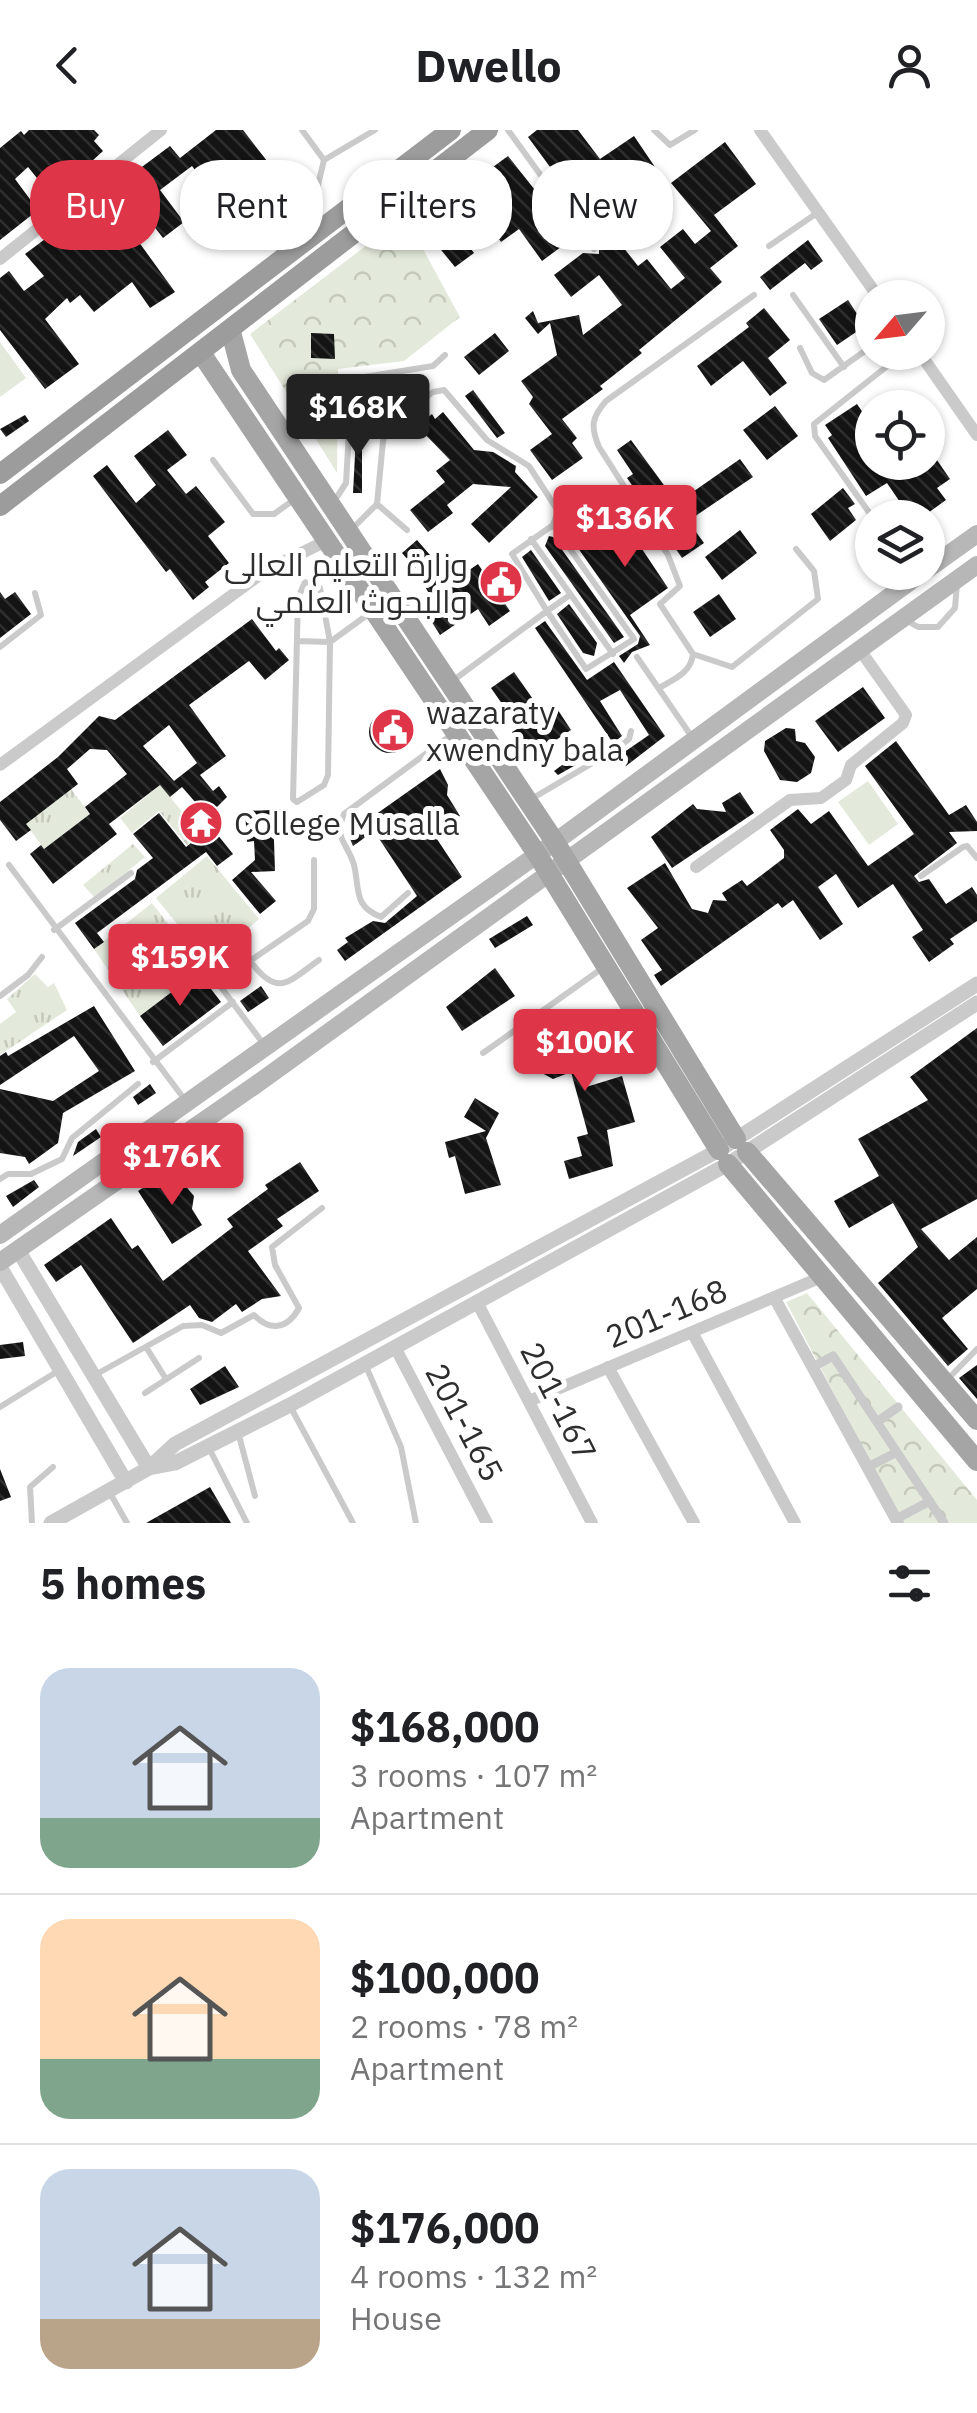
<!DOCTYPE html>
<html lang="en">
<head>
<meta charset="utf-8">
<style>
	:root { --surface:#fff; --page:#f2f2f2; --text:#202124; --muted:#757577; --line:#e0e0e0; --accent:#df3549 }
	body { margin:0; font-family:"IBM Plex Sans",Cairo,sans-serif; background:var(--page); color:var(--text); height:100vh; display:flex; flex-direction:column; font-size:38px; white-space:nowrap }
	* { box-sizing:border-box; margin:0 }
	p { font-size:32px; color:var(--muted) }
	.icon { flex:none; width:55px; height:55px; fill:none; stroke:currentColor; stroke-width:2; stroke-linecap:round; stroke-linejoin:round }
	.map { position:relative; height:1393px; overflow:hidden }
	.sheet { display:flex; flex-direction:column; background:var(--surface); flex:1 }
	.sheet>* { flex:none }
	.top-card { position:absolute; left:30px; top:30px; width:918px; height:90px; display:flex; gap:20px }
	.needle { width:65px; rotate:242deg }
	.fabs { position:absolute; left:855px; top:150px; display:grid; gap:20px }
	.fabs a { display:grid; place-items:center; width:90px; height:90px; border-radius:50%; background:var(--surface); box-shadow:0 2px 8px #0004; font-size:50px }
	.price { position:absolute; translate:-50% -85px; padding:0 22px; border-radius:10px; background:var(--accent); color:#fff; font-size:32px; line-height:65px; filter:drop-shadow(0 2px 5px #0008) }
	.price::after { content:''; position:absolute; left:50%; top:60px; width:30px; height:22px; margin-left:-15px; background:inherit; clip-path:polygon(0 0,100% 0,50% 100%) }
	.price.selected { background:#222; color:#fff }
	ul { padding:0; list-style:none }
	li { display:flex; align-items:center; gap:30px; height:250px; padding:0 40px }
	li+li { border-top:2px solid var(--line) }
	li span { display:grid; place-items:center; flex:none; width:280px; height:200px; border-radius:30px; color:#555 }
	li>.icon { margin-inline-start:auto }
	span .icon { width:120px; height:120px; fill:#fffc; stroke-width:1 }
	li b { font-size:42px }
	h2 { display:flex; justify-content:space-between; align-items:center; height:120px; padding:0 40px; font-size:42px }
	.chip { padding:0 35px; border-radius:40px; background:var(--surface); box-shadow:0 2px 8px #0004; font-size:35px; line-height:90px }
	.chip.selected { background:var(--accent); color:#fff }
	header { display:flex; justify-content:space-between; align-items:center; height:130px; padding:0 40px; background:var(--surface); font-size:45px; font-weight:700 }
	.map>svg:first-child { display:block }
	.grass { fill:url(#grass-tufts) }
	.park { fill:url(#park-crowns) }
	.pitch { fill:#e4eadb }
	.building { fill:url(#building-back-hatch); fill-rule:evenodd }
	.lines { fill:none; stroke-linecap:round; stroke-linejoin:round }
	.service { stroke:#cacaca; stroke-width:6 }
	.pedestrian { stroke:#cacaca; stroke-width:9 }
	.minor { stroke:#cacaca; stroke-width:12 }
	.tertiary { stroke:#cacaca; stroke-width:15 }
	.secondary { stroke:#b7b7b7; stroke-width:18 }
	.primary { stroke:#a5a5a5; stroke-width:20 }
	.trunk { stroke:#9c9c9c; stroke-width:20 }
	.labels { text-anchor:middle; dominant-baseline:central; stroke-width:10; stroke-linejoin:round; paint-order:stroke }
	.poi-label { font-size:32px; fill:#2d2d2d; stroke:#fff; text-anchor:start }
	.street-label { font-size:32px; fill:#2d2d2d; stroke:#fff }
</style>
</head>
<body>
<header><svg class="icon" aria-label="back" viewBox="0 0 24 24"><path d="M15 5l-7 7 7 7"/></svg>Dwello<svg class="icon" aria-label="person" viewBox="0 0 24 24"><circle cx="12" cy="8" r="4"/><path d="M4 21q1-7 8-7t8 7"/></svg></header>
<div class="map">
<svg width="977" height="1393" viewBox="0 0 977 1393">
	<defs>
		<pattern id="grass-tufts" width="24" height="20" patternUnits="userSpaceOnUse" patternTransform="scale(2.5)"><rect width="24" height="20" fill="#e4eadb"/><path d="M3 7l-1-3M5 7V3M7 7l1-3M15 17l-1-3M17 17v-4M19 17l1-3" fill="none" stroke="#c4c9bc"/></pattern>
		<pattern id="park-crowns" width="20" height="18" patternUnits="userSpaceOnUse" patternTransform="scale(2.5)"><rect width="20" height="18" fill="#e4eadb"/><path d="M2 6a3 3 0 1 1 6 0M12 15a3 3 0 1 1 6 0" fill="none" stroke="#c4c9bc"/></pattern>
		<pattern id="building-back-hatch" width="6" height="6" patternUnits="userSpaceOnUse" patternTransform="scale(2.5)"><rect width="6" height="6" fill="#141414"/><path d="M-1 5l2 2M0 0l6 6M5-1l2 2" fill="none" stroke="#2e2e2e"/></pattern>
	</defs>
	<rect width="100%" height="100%" fill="#fff"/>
	<!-- grass -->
	<path class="grass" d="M160 655 201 704 187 715 159 681 132 703 120 688Z
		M71 659 90 684 44 719 26 694Z
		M133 714 145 727 95 768 83 755Z
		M207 726 259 789 209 833 156 768Z
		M152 773 202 838 140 886 94 819Z
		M35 844 48 857 54 853 67 880 0 925V894L16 882 7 869Z"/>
	<!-- park -->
	<path class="park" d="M405 86 460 187 404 231 338 239 337 343 250 204Z
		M807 1163 977 1370V1393H902L786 1172Z"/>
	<!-- pitch -->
	<path class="pitch" d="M0 212 26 248 0 267Z
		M868 651 898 694 869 715 838 672Z"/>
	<!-- building -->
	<path class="building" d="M29 0H94L99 5 94 11 103 21 91 32 94 35 54 69 28 37 15 49 38 80 0 110V18L21 1 24 5Z
		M216 0H243L281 49 232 88 192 36 160 60 184 92 163 108 136 73 120 86 175 162 150 178 132 152 94 182 80 165 70 173 67 168 45 189 79 234 45 259 0 200V148L9 141 24 161 44 146 25 124 170 16 180 28Z
		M537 0H578L600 29 634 6 657 40 639 52 662 81 648 92 625 62 589 90 528 7Z
		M725 12 756 54 714 85 738 116 710 138 722 152 639 220 642 223 600 256 603 259 562 289 577 308 572 313 583 328 552 350 530 320 552 304 529 274 533 267 521 251 557 225 550 193 538 204 525 188 533 181 538 193 579 185 583 205 622 175 599 145 571 167 554 145 583 123 599 124V114L612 103 638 136 647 129 671 159 685 148 660 117 683 99 695 114 711 101 671 53Z
		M508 26 573 108 542 131 519 99 501 112 463 59Z
		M457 100 474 123 455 137 437 115Z
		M808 110 823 131 811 140 805 133 770 160 760 147Z
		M848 170 865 196 837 215 819 189Z
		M764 178 790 210 768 228 787 253 770 266 743 231 711 256 697 236 749 197 746 193Z
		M311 203 334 204 335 229 311 228Z
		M495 203 509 221 479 245 464 227Z
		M473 260 505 303 497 308 465 266Z
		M857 274 872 296V332H928V317L950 349 937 358 946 370 921 388H883L902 375 887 353 866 366 828 308 832 305 825 295Z
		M775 276 798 306 767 330 743 300Z
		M443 282 474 320 493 322 516 336 515 342 538 367 489 413 471 394 511 357 473 354 447 375 453 383 428 402 410 380 445 352 436 341 450 330 417 296 432 284 435 289Z
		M25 285 29 291 6 307 0 299Z
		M357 287H362V363H353Z
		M168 300 187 325 167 340 186 364 196 356 225 392 208 406 229 433 205 452 209 457 193 470 170 439 166 442 93 346 107 335 136 373 156 355 134 326Z
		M631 310 677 373 740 329 753 347 688 391 704 413 682 428 627 348 633 344 617 320Z
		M843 358 855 374 848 378 856 390 830 411 811 384Z
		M632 382 643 399 637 404 645 417 642 419 668 458 630 485 650 515 632 522 624 533 619 526 638 514 640 506 573 411 582 415Z
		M740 400 757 423 722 450 705 427Z
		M549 406 553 407 624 507 614 513 545 416Z
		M417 410 430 425 415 438 402 423Z
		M531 420 561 463 549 471 522 427Z
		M478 434 510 481 489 496 478 479 440 505 430 489 440 481 422 452 444 439 452 452Z
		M0 462 5 469 15 462 31 484 0 508Z
		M719 464 736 489 710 507 693 482Z
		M569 474 597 513 594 526 583 523 557 484Z
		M252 489 276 521 279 518 289 530 265 550 249 531 189 575 226 626 200 645 213 661 219 656 227 667 205 689 233 724 217 736 206 722 97 803 104 812 94 819 75 793 135 749 137 740 153 728 133 704 159 683 186 717 202 704 185 682 196 673 182 657 170 667 160 655 109 694 117 704 53 754 30 724 41 715 44 719 90 684 85 677 127 644 107 620 90 619 67 639 78 654 26 694 31 700 16 711 0 690V672L58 627 99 586 115 590ZM169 595 197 633 174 651 143 616Z
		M545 491 587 550 614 532 665 606 626 636 620 625 649 605 620 560 600 571 622 606 613 613 535 498Z
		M514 542 542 582 554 574 571 600 529 628 512 602 519 598 491 558Z
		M863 557 885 588 838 622 815 591Z
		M369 602a21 21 0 1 1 42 0a21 21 0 1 1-42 0Z
		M786 598 795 599 796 611 805 613 815 627 811 643 797 652 780 650 764 621 765 611Z
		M896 611 949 685 966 675 977 692V701L949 702 957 713 914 746 919 752 929 749 946 774 972 757 977 765V791L950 809 954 814 929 832 912 807 923 800 893 754 858 778 836 744 818 757 843 794 820 810 793 770 782 778 778 773 661 856 654 845 662 840 641 810 658 798 627 758 665 733 692 779 708 783 713 770 727 771 722 763 742 750 747 756 784 728V720L770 700 798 679 811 694 829 681 868 736 914 704 865 636Z
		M582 620 588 628 558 645 554 641Z
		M440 639 448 655 447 665 460 686 433 703 462 747 345 831 337 820 348 812 345 808 373 791 385 793 417 766 374 701 353 716 348 704Z
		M740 662 754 683 672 738 651 707 693 674 697 679 726 682 722 673Z
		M273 680 275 741 251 742 276 771 260 784 232 750 255 730 254 711 247 712 245 681Z
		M527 786 533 795 495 818 489 809Z
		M495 838 515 866 462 901 446 877Z
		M198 842 221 872 163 916 140 886Z
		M261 856 269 868 248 882 240 871Z
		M94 876 135 941 63 983 58 1013 29 1034 25 1027 0 1023V959L53 971 99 941 74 906 0 955V926L6 922 8 926Z
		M590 879 602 896 573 917 586 957 622 946 635 992 607 1000 613 1036 569 1049 564 1031 582 1026 577 1007 588 1004 571 942 553 949 529 936 523 926Z
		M977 898V1069L921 1099 949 1130 977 1107V1159L942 1188 968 1219 948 1236 878 1153 918 1117 893 1073 849 1098 834 1071 879 1046 858 1009 928 970 910 947Z
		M150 954 156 963 138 975 133 967Z
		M475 968 499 983 486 1008 501 1055 465 1064 455 1026 449 1028 445 1012 486 1001 464 987Z
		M96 999 101 1007 73 1026 78 1012Z
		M300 1032 319 1061 277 1089 283 1096 248 1121 281 1166 262 1169 242 1182 236 1174 212 1192 199 1188 190 1175 133 1213 81 1135 56 1152 44 1135 111 1088 132 1119 138 1115 163 1151 233 1097 227 1089 268 1059 265 1055Z
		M178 1047 194 1066 192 1079 202 1095 172 1114 138 1061 157 1049 162 1057Z
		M34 1050 39 1057 13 1077 6 1066Z
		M23 1212 25 1226 0 1229V1215Z
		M977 1235V1269L959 1248Z
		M225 1236 239 1257 200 1275 190 1259Z
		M0 1339 11 1367 0 1371Z
		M210 1357 231 1393H146Z"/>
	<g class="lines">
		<!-- service -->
		<path class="service" d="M302 0 324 30 315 67 321 95
			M508 0 594 119
			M654 0 670 15 695 0
			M324 30 375 0
			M769 116 817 83
			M793 165 844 237
			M800 218 812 243 824 250 872 216
			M213 330 253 384H274L295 369
			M335 370 346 353 352 249 433 236 445 225
			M377 374 407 400
			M873 388 815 306 814 294 905 222
			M353 398 377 374 383 311 389 296 433 262 444 260 487 310 529 336 558 381 553 395
			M531 409 613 524
			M305 452 320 458 330 512 328 645 324 655 297 672 293 669 298 468Z
			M904 489 918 497H938L955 478 957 454
			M297 511 330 512 370 483
			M0 517 41 485 35 463
			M693 524 732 537 818 469 814 441 796 419
			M637 527 694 610
			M451 552 547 481 512 424 553 395 634 509 586 539 547 481 570 465
			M659 558C674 549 691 543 693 524L660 474 680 456 668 425 599 317C590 296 592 287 606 271L754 165
			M533 668 618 618 629 609 631 601
			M9 735 185 970
			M921 746 963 717 967 716 977 728
			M408 763 381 787C353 776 360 760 354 735 348 713 333 709 344 684L450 606
			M54 800 131 743
			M251 832C278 868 288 852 319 830
			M203 833 265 916
			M218 853 308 791 314 779V730
			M0 866 28 845 42 827
			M483 923 604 837
			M153 932 233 872
			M0 1049 8 1044H31L62 1029 72 1008 138 954
			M146 1217 166 1249
			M365 1234 401 1317 416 1393
			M95 1245 183 1196 202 1195 221 1203 254 1185C270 1201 287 1200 299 1178L275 1135 272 1117 322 1078
			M947 1250 977 1219
			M145 1263 199 1228
			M290 1276 353 1393
			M0 1277 58 1241
			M238 1302 255 1366
			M209 1318 247 1393
			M110 1363 127 1393
			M32 1393 30 1357 53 1337"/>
		<!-- pedestrian -->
		<path class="pedestrian" d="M813 1237 833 1226 944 1393
			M877 1292 898 1277
			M868 1337 897 1322
			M896 1389 930 1371"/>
		<!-- minor -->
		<path class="minor" d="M760 0 879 168
			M0 129 161 0
			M919 222 977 305
			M0 635 265 441 330 409
			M696 737 790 670 821 668 846 650 851 635 903 593 906 585 860 520
			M774 1167 898 1393
			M478 1174 592 1393
			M692 1202 795 1393
			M395 1217 487 1393
			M608 1237 694 1393
			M529 1271 824 1146"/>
		<!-- tertiary -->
		<path class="tertiary" d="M18 1120 149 1338
			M0 1137 126 1352
			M149 1338 175 1314 719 1020 977 854
			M51 1393 149 1338 175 1333 290 1275 728 1034 977 873"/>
		<!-- secondary -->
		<path class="secondary" d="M928 439 977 404
			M0 1105 555 712 923 442
			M0 1132 254 956 977 435"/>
		<!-- primary -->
		<path class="primary" d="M231 202 241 240 555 712 736 1009
			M201 223 537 724 719 1020
			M747 1022 977 1290
			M728 1034 977 1331"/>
		<!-- trunk -->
		<path class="trunk" d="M0 344 451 0
			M0 376 488 0"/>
	</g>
	<!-- icons -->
	<defs>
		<symbol id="civic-disc" viewBox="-11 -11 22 22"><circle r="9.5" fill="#df3549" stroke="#fff"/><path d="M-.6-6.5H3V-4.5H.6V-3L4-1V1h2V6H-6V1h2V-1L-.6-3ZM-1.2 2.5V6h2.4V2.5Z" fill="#fff"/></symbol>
		<symbol id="temple-disc" viewBox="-11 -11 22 22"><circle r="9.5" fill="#df3549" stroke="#fff"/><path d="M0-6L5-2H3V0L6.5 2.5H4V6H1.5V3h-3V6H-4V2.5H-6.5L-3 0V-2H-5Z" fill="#fff"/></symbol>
	</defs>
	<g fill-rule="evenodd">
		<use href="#civic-disc" x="476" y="427" width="50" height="50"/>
		<use href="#civic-disc" x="368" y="575" width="50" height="50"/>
		<use href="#temple-disc" x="176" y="668" width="50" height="50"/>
	</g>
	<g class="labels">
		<!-- poi labels -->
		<g class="poi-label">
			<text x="468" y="434" text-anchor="end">وزارة التعليم العالى<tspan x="468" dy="37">والبحوث العلمي</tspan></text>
			<text x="426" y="582">wazaraty<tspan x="426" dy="37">xwendny bala</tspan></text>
			<text x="234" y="693">College Musalla</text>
		</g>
		<!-- street labels -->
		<g class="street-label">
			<text transform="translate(666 1183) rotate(-23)">201-168</text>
			<text transform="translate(559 1271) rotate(63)">201-167</text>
			<text transform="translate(465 1292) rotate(62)">201-165</text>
		</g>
	</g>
</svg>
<div class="fabs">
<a><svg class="needle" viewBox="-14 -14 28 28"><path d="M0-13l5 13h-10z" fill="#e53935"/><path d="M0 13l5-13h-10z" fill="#757577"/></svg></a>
<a><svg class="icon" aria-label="locate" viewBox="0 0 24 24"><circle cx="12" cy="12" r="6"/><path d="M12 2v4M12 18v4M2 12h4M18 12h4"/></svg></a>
<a><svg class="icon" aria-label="layers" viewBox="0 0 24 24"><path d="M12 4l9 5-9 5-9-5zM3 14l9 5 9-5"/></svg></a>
</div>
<b class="price selected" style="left:358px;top:329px">$168K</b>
<b class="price" style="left:625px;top:440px">$136K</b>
<b class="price" style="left:180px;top:879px">$159K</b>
<b class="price" style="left:585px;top:964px">$100K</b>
<b class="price" style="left:172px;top:1078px">$176K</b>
<div class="top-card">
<a class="chip selected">Buy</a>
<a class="chip">Rent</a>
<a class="chip">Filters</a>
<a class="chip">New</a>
</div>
</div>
<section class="sheet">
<h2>5 homes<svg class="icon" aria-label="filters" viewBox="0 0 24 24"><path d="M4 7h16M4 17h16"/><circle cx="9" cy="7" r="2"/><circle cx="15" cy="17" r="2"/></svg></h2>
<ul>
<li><span style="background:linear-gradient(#c9d6e8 75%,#7fa58c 0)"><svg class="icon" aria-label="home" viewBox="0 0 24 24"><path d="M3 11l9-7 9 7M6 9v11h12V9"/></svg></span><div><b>$168,000</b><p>3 rooms · 107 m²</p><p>Apartment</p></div></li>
<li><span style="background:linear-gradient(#ffd9b3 70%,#7fa58c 0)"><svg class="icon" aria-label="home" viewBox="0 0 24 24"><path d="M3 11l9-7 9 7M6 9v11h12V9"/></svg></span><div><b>$100,000</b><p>2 rooms · 78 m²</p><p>Apartment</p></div></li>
<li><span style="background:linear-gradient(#c9d6e8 75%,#b9a48a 0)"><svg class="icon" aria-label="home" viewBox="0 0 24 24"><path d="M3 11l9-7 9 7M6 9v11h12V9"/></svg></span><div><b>$176,000</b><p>4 rooms · 132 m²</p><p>House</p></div></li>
</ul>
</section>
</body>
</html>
